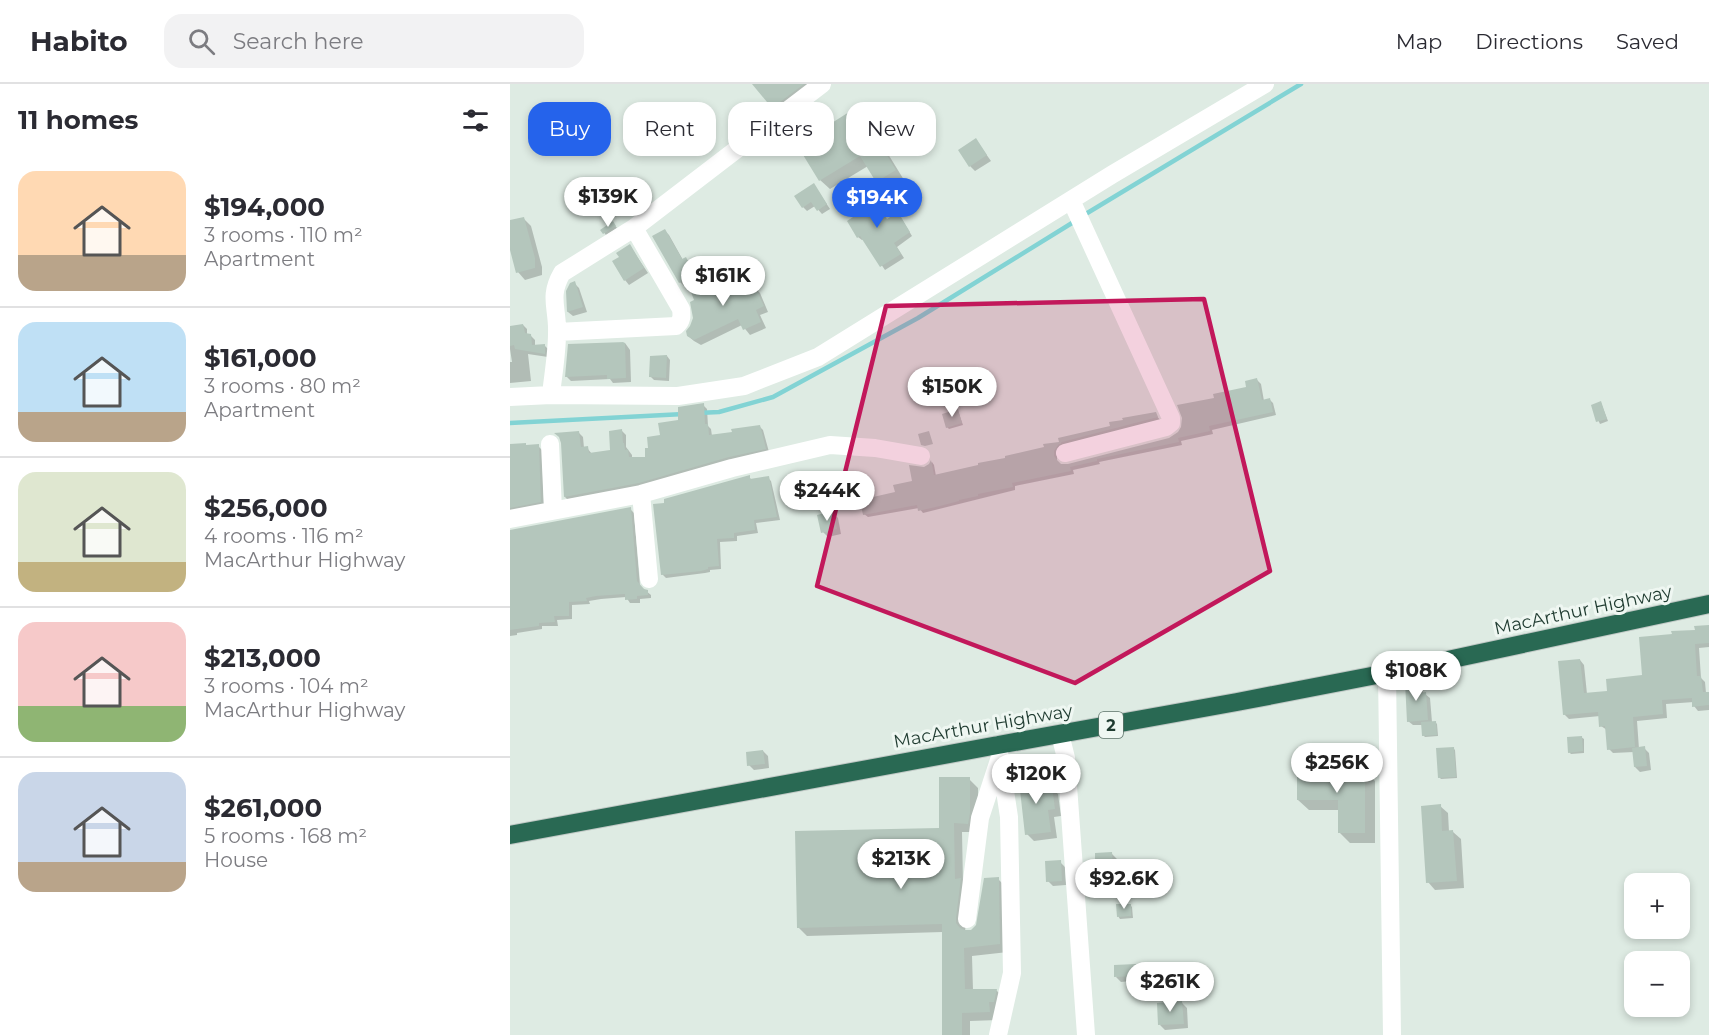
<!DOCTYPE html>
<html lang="en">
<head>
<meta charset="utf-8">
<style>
	:root { --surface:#fff; --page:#f2f2f3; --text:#2b2b33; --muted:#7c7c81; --line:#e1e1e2; --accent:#2563eb }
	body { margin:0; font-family:Montserrat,sans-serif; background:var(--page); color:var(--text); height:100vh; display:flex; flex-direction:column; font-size:22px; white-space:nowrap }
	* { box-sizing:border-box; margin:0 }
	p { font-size:20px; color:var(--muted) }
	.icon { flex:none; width:33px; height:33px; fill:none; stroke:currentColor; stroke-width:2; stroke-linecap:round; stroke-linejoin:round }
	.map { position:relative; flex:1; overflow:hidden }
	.drawer { display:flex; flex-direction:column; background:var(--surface); width:510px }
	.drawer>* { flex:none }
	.guide { position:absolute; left:18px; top:18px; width:570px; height:54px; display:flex; gap:12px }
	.controls { position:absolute; left:1114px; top:789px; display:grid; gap:12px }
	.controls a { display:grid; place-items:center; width:66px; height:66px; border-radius:12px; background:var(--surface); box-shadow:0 3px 9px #0003; font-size:30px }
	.price { position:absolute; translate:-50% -51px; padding:0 14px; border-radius:21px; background:#fff; color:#222; font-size:20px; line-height:39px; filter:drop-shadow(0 2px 3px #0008) }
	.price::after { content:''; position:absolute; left:50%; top:36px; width:18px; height:14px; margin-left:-9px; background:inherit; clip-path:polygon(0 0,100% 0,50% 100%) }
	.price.on { background:var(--accent); color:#fff }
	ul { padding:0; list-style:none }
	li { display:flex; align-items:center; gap:18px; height:150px; padding:0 18px }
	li+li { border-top:2px solid var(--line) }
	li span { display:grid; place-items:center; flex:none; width:168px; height:120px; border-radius:18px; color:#555 }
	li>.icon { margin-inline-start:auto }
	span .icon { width:72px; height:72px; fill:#fffc; stroke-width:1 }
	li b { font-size:26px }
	h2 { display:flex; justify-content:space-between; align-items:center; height:72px; padding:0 18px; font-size:26px }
	.pill { padding:0 21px; border-radius:18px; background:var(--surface); box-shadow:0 3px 9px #0003; font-size:21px; line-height:54px }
	.pill.on { background:var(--accent); color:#fff }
	header { display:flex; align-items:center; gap:36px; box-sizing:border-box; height:84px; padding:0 30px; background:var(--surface); border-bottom:2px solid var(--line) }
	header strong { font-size:28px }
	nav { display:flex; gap:33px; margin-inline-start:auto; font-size:21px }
	.search { width:420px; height:54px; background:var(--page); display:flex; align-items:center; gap:15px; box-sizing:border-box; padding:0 21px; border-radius:18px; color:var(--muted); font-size:22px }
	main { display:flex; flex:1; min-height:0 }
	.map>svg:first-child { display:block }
	.shadow { fill:#0003 }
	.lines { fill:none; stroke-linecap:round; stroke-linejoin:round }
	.stream { stroke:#82d3d4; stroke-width:4.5 }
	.building { fill:#b4c6bc }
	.highway-casing { stroke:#c0c8c5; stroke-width:20 }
	.minor { stroke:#fff; stroke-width:18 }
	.highway { stroke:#296953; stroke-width:18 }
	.marked { fill:#c2185b; fill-opacity:0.2; stroke:#c2185b; stroke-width:4.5; stroke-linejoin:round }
	.labels { text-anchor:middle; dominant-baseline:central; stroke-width:6; stroke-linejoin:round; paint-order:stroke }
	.shield { fill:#eff7f2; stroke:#5d736a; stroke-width:1.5 }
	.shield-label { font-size:16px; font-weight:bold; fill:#1f3b30 }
	.street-label { font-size:18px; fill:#1f3b30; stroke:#eff7f2 }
</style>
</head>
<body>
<header>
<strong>Habito</strong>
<div class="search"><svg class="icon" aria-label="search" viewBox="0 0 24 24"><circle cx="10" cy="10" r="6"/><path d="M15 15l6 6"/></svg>Search here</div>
<nav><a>Map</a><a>Directions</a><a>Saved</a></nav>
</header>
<main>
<section class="drawer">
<h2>11 homes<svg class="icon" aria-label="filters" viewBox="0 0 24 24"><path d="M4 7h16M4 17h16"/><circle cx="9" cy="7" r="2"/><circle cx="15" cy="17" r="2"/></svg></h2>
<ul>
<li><span style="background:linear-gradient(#ffd9b3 70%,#b9a48a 0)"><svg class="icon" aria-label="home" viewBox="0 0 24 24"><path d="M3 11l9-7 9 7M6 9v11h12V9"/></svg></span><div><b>$194,000</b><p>3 rooms · 110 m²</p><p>Apartment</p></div></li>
<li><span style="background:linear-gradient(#bfe0f5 75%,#b9a48a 0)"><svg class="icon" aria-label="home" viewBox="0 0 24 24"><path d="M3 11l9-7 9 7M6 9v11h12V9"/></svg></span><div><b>$161,000</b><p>3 rooms · 80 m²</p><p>Apartment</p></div></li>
<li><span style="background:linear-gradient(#dfe7d0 75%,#c2b280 0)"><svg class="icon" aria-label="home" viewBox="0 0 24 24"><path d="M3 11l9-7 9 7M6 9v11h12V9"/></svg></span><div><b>$256,000</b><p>4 rooms · 116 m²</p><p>MacArthur Highway</p></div></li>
<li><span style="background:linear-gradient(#f6c9c9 70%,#8fb573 0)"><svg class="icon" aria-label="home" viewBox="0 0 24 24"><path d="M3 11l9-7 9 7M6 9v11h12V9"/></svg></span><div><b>$213,000</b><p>3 rooms · 104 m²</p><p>MacArthur Highway</p></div></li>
<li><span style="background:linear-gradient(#c9d6e8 75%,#b9a48a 0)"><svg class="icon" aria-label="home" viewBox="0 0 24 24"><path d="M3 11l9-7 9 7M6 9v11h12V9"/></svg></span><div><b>$261,000</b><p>5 rooms · 168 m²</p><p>House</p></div></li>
</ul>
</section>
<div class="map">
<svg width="1199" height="951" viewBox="0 0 1199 951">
	<rect width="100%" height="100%" fill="#deebe3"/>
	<!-- shadow -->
	<path class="shadow" d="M249 0H300L270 30 263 23Z
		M346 25 356 34 394 96 377 106 367 97 358 82 320 105 310 96Z
		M466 56 481 77 465 87 460 82Z
		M304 101 320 125 312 130 305 122 297 127 293 123Z
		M348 131 377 137 391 134 402 152 387 163 394 174 375 186 354 155 352 156 348 153Z
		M13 134 21 142 32 183V191L15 196 8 188 0 160V138Z
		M103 139 107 144 96 151 92 146Z
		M155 147 159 151 173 176 176 175 180 179 188 195 194 202 198 210 233 194 240 205 244 203 250 209 258 228 250 231 256 244 240 251 232 241 191 261 184 257 178 252 182 242 186 217 179 200 174 202 170 198Z
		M120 162 138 189 119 201 115 196 104 177 111 173Z
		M64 199 69 204 77 228 63 232 58 228 57 213Z
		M13 241 17 245V251L21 252 25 256V262H35L39 266 38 273 18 270 21 297 0 299V278H2L0 265V243Z
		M115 259 120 266 121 298 103 299 100 295 61 297 56 292Z
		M157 272 160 276 159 297 144 296 140 292Z
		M747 296 751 300 754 317 760 316 763 319 766 331 702 346 703 350 671 357 672 361 589 378 590 380 563 386 564 390 505 402V406L413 429 409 424 358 433 354 430 404 398 415 384 422 378 424 381 426 392 497 375 551 359 550 355 602 343 645 330 651 337 547 369V377L551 381H558L659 355 669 349 706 315 738 304Z
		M1091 319 1098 337 1090 340 1082 322Z
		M193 321 197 325 198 342 201 345 202 352 223 349 249 342 253 346 259 368 134 402 59 417 55 413 69 349 73 353 74 364H77L82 370 102 367 112 347 116 351V363L122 371V374H136L151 353Z
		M448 327 453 341 439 345 437 343Z
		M15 360 17 362H28L32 366 34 421 0 429V361Z
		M239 393 243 397 258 394 261 397 270 436 246 439 248 449 227 452V457L210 458 211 485 200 486V488L195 489 156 494 152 490 156 420Z
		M120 425 124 429 130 502 141 511V514L130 515V519H120L116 513 91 515 79 517 80 520 62 521V535L47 536 48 542H32V545L7 549V551L0 552V447Z
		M323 429 328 434 331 450 318 453 313 448Z
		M1199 542V563L1189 564 1191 594 1195 598 1196 609H1199V626L1188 627 1184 622V618L1156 620 1157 634 1127 637 1129 665 1134 664 1139 669 1141 686 1130 688 1125 683 1124 668 1103 669 1099 665 1097 646 1091 642 1090 632 1059 635 1054 630 1070 576 1074 581 1077 610 1099 608 1134 593 1186 547Z
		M908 596 912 600 913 610H915L920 614 922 638H925L927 640 928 652 915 653 913 651V641H903L898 637Z
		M1071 653 1074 655V669L1061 670 1059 668Z
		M943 664 945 666 947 694 931 695 929 693Z
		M253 667 258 672 259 684 244 686 239 681Z
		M524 686 531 693 532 705 541 703 548 710 551 732 544 733 547 754 524 757 517 750Z
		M855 686 865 697V759H840L829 748V726H799L788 716Z
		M459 695 468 704V738L466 748H452L453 799 459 805 455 848 461 847 467 843 488 795 497 804 498 868 462 872 463 906H486L495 915 488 936 460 937V951H434L433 848 297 852 288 843 431 746Z
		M930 722 938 729 939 748H943L951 755 954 804 925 806 918 798Z
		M602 770 607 775V787L592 788 587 783Z
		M550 778 555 783 556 801 543 802 538 797Z
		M620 821 622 823 623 834 610 835 608 832Z
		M625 881 630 886 631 896 611 898 606 893Z
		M672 919 677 924 678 944 655 946 650 941Z"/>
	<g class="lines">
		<!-- stream -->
		<path class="stream" d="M574 131 791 0
			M188 329 209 328 263 313 408 234 562 139
			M0 339 174 330"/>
	</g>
	<!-- building -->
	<path class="building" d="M242 0H294L262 24Z
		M347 23 386 86 366 98 350 72 309 97 287 61Z
		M466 54 477 71 459 83 448 66Z
		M304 99 317 120 307 127 301 118 292 124 284 112Z
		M359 107 377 135 388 128 400 148 384 159 391 170 370 183 350 152 347 154 337 137 346 131 339 120Z
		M14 133 25 174V184L6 189 0 166V136Z
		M103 137 106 142 93 150 90 146Z
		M155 145 172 175 176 173 185 191 169 199 142 152Z
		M120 160 134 184 114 197 102 177 109 173 106 169Z
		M233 193 238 204 244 201 254 222 246 226 251 238 233 246 228 235 184 256 177 252 176 247 180 242 183 234 180 218 184 216 178 200 189 194 196 209Z
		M65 197 73 223 57 228 56 207 60 199Z
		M13 240 15 249 21 250 22 261 35 260V270L5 265 4 261 0 262V242Z
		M115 258 113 259H115L116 294 97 295V291L55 293 58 260Z
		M157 271 156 294 139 293 140 272Z
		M747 294 752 316 760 314 763 328 699 342 700 347 668 354 669 358 587 375V377L560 383 561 387 502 399 503 403 468 410V412L449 416V417L430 422 408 427 407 421 353 431 350 416 385 408 383 401 402 397 399 381 414 383 419 380 421 376 424 391 468 381V379L495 374V372L534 363 533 360 549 358 548 354 600 342 599 338 613 336 612 334 646 328 648 333 552 358 548 361 544 367V372L547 376 551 380H558L659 354 668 348 671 343 672 334 667 321 704 314 703 310 736 303 735 297Z
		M1091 317 1097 335 1086 338 1081 321Z
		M194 319 195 340H198L199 351 222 348 221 345 250 341 256 365 219 373 129 399 54 413 51 359 49 353 44 349 69 347 71 363 78 362 79 369 100 366 99 347 112 345 113 359H114L115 366 118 365 119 373H135V364H138L137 353 150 351 148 339 168 336V323Z
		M448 325 452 339 436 344 432 330Z
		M419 347 423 360 415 362 411 361 408 350Z
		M16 359V361L29 360 31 418 0 424V360Z
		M240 391V395L259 392 267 433 244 436 245 446 224 449V454L207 455 209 482 198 483V485L191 487 151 491 143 420 154 419V415Z
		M121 423 127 497 134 505 138 506V511L127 512V515L115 516V510L86 512 76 514 77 517 59 518V532H44L45 538 29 539V542L0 546V446Z
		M323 427 327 445 311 449 307 431Z
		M1199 541V559L1185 560 1187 592H1191L1193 608H1199V621L1182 623V614L1152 616 1153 630 1123 633 1125 663 1097 666 1095 642 1089 643 1088 628 1053 631 1048 577 1070 575 1074 609 1097 607 1096 595 1132 591 1129 553 1162 550 1161 547 1185 546 1184 542Z
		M908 594 909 609 916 608 918 636 897 638 895 597Z
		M926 637 927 651 912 652 911 638Z
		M1072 652 1073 667 1058 669 1057 653Z
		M1135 662 1137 682 1124 683 1122 664Z
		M944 663 946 693 928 694 926 664Z
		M253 666 255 680 237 682 236 668Z
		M524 684 526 704 542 702 545 725 538 726 541 748 515 751 510 706 514 705 512 685Z
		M787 684 855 685V749H828V716H787Z
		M429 693H460V729L458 740 444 739 445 795 451 794 446 834V839L450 844 455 846H461L466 841 474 794 489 793 490 860 454 864 455 905H487L484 918H479L480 928 452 929V951H432V840L287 844 285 747 429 744Z
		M931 720 932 747 943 746 947 797 916 799 911 722Z
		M602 768 603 783 585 784V769Z
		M551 776 552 797 536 798 535 777Z
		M606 820H621V832L607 833Z
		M626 880V892L604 893V881Z
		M672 917 674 940 648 941 647 919Z"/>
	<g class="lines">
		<defs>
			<path id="highway" d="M0 751 488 661 727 618 877 589 1199 520"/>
		</defs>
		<!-- highway casing -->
		<use href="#highway" class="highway-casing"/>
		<!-- minor -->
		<path class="minor" d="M47 248 166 242C172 237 172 232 171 225L124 144
			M41 311C43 291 47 270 47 249 48 224 38 213 52 189L124 144 312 0
			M0 313 41 311 168 312 234 302 308 273 603 90 755 0
			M40 360 43 426
			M555 369 656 343 661 339V334L561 116
			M131 410 139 495
			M0 435 131 410 222 384 320 361 365 364 411 372
			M877 589 882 951
			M550 650 556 674 576 951
			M488 661 499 733 502 889 488 951
			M457 835 470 734 489 676"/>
		<!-- highway -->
		<use href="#highway" class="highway"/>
	</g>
	<!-- marked area -->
	<path class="marked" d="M694 215 760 487 565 599 307 502 376 222Z"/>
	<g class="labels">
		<!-- shield labels -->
		<rect class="shield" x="589" y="628" width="24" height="26" rx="4.5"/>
		<g class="shield-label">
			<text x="601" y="641">2</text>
		</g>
		<!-- street labels -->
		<g class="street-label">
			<text transform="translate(1073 526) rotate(-12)">MacArthur Highway</text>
			<text transform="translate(473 642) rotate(-10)">MacArthur Highway</text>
		</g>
	</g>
</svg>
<div class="controls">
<a>+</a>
<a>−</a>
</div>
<b class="price" style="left:98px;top:144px">$139K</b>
<b class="price on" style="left:367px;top:145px">$194K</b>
<b class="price" style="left:213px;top:223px">$161K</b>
<b class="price" style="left:442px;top:334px">$150K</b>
<b class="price" style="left:317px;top:438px">$244K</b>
<b class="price" style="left:906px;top:618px">$108K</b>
<b class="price" style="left:827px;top:710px">$256K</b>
<b class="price" style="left:526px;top:721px">$120K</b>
<b class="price" style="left:391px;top:806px">$213K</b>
<b class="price" style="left:614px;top:826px">$92.6K</b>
<b class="price" style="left:660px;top:929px">$261K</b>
<div class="guide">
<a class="pill on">Buy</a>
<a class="pill">Rent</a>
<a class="pill">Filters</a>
<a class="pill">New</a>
</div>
</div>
</main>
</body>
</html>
